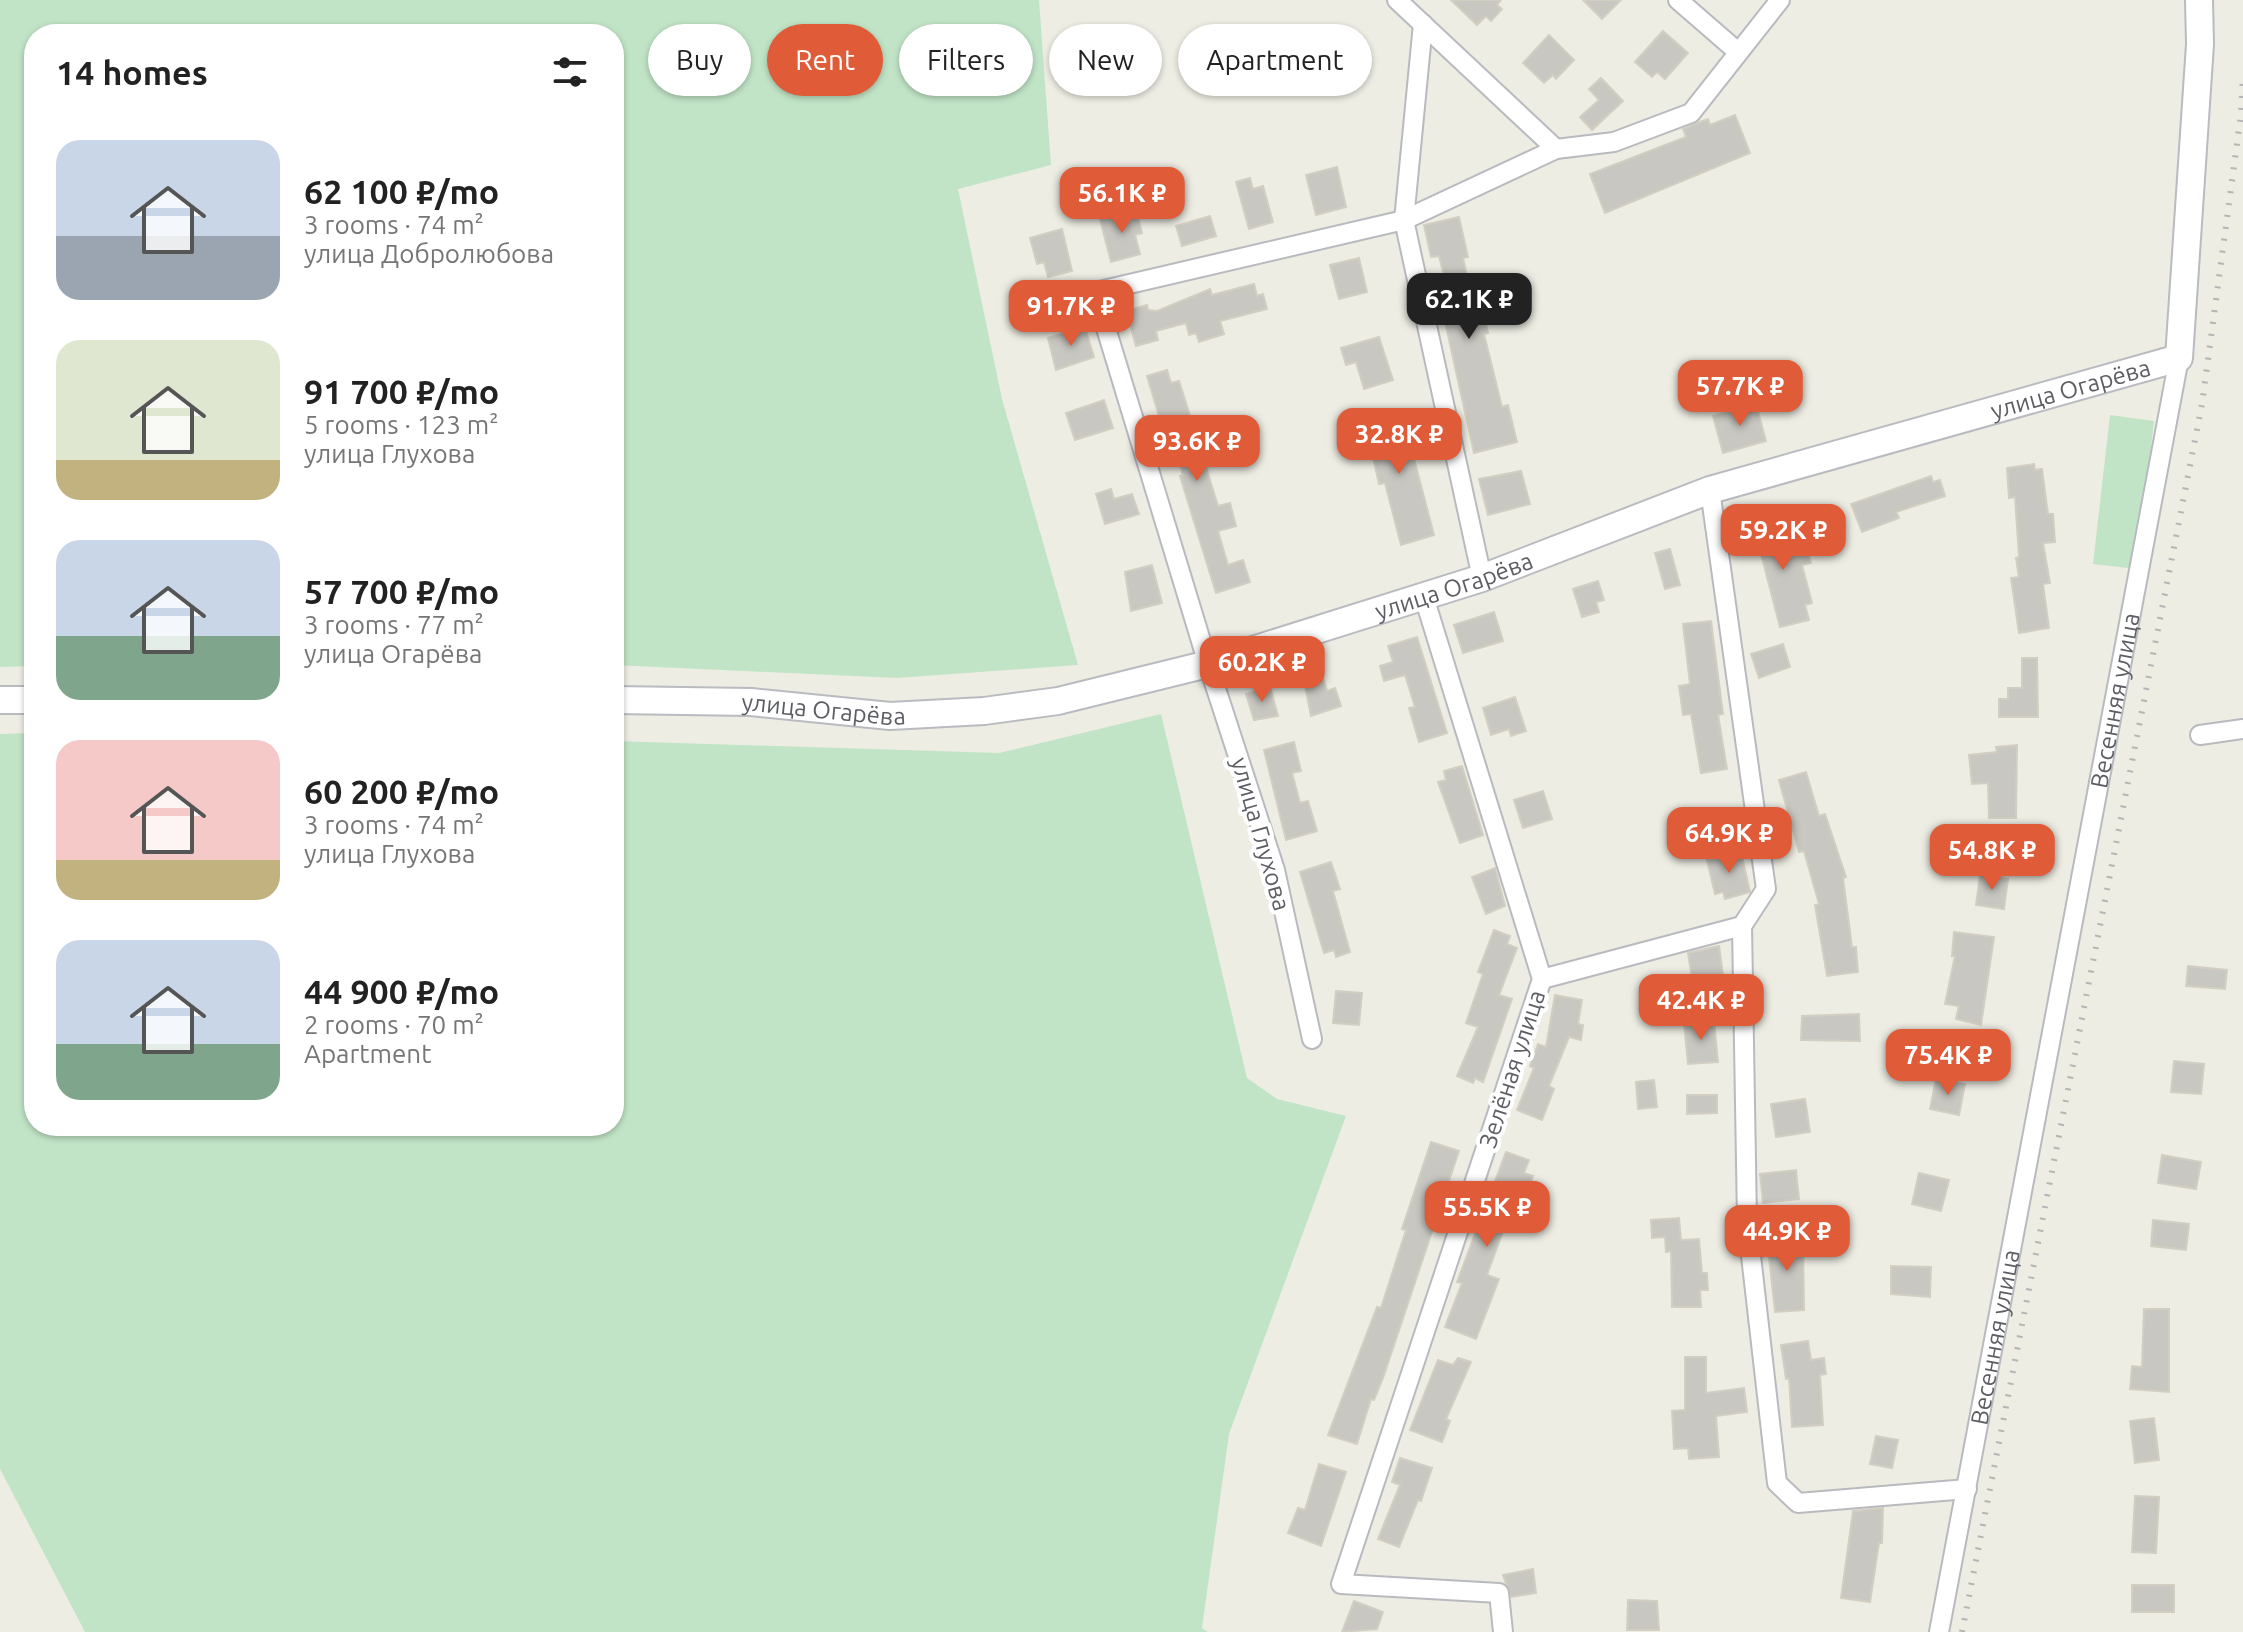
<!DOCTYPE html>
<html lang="en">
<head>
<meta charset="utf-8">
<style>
	:root { --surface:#fff; --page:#f6f6f6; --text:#222; --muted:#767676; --accent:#e05b37 }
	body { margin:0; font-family:Ubuntu,sans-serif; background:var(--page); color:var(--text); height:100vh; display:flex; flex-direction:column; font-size:30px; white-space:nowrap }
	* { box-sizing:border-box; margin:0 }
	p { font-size:26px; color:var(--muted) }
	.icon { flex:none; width:44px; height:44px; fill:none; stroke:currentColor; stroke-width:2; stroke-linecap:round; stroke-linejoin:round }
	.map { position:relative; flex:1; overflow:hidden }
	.details { position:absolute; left:24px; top:24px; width:600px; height:1112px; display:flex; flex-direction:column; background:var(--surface); border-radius:32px; box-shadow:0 2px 6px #0004 }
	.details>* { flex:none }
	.guide { position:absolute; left:648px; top:24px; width:760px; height:72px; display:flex; gap:16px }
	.price { position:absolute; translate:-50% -68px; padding:0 18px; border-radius:16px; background:var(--accent); color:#fff; font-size:26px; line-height:52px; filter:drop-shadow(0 2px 4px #0008) }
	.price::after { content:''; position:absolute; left:50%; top:48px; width:24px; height:18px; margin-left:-12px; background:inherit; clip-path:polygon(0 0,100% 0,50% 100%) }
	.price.active { background:#222; color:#fff }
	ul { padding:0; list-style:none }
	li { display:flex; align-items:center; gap:24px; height:200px; padding:0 32px }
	li span { display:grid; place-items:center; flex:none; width:224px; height:160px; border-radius:24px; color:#555 }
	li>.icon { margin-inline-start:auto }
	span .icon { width:96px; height:96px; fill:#fffc; stroke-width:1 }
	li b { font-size:34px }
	h2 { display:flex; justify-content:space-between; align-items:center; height:96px; padding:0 32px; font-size:34px }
	.chip { padding:0 28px; border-radius:36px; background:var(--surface); box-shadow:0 2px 6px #0004; font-size:28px; line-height:72px }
	.chip.active { background:var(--accent); color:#fff }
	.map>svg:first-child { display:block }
	.green { fill:#c1e4c6 }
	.building { fill:#c9c7c1; stroke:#d2cfc2; stroke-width:2 }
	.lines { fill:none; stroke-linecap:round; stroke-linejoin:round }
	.minor-casing { stroke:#b9babf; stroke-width:22 }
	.secondary-casing { stroke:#b9bbc1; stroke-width:30 }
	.minor { stroke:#fff; stroke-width:18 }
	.secondary { stroke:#fff; stroke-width:26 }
	.rail { stroke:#b4b5b5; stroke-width:6; stroke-dasharray:2 10; stroke-linecap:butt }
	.labels { text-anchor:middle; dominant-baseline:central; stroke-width:8; stroke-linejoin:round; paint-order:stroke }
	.street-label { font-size:24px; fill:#5c5e64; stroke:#fff }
</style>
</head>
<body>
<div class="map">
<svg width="2243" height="1632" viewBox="0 0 2243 1632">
	<rect width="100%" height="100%" fill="#eeede4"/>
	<!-- green -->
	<path class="green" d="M0 0H1039L1051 165 958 189 1002 399 1078 665 897 678 614 665V34H34V666L0 667Z
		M2110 415 2154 421 2137 569 2093 564Z
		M1161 714 1247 1078 1277 1099 1346 1116 1229 1434 1202 1628 1208 1632H85L0 1469V734L34 733V1126H614V741L999 753Z"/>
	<!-- building -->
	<path class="building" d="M1451 0H1501L1497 5 1502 9 1491 21 1486 16 1477 25Z
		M1583 0H1621L1602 19Z
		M1663 31 1688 53 1665 79 1657 72 1652 77 1635 62Z
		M1549 35 1574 60 1556 79 1553 75 1544 83 1523 63Z
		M1601 78 1623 101 1592 130 1580 117 1599 100 1589 89Z
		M1735 115 1750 153 1605 213 1590 174 1686 137 1683 129 1697 123 1708 119 1710 125Z
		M1337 167 1346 207 1316 215 1306 175Z
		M1250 178 1253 189 1263 186 1273 222 1249 229 1236 182Z
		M1136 209 1142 233 1135 235 1140 254 1111 262 1100 219Z
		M1210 216 1216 236 1182 246 1176 226Z
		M1459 217 1468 257 1463 258 1470 290 1478 288 1488 333 1484 334 1502 407 1508 405 1517 442 1474 453 1440 299 1448 297 1447 287 1439 256 1431 257 1424 225Z
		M1062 229 1072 271 1048 277 1044 262 1037 264 1030 238Z
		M1359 258 1367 292 1339 299 1330 265Z
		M1254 284 1257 296 1263 294 1267 309 1220 321 1224 334 1199 342 1196 333 1189 335 1186 323 1156 331 1158 340 1136 346 1126 311 1147 305 1148 310 1157 311 1210 289 1212 295Z
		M1085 327 1094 357 1056 370 1048 338Z
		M1379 337 1393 380 1364 389 1356 362 1346 365 1341 348Z
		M1167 370 1171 383 1179 381 1197 438 1192 440 1201 469 1206 467 1218 506 1230 503 1236 526 1218 531 1228 565 1243 560 1250 582 1216 593 1180 476 1183 475 1174 444 1168 446 1147 376Z
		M1104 400 1113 428 1075 440 1066 413Z
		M1756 404 1766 441 1723 453 1713 416Z
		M1381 413 1383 418 1402 413 1434 535 1401 545 1385 483 1379 484 1364 418Z
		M2034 464 2035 470 2042 469 2048 514H2053L2055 542 2043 543 2050 583 2043 584 2049 628 2019 633 2011 578 2019 577 2016 558 2019 557 2015 497 2009 498 2007 468Z
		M1521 471 1530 504 1488 515 1479 479Z
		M1931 476 1933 482 1940 480 1945 496 1896 512 1899 518 1862 532 1851 504Z
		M1111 489 1114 499 1132 494 1139 514 1105 524 1096 494Z
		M1760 526 1762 533 1783 527 1788 545 1804 540 1811 563 1802 565 1812 603 1805 605 1809 620 1780 627 1760 550 1748 554 1741 532Z
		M1670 549 1680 585 1665 589 1655 553Z
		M1152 565 1162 603 1131 611 1125 572Z
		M1598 581 1604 600 1596 602 1599 612 1582 617 1573 589Z
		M1494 612 1503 641 1463 653 1454 625Z
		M1711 621 1723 714 1718 715 1727 769 1701 773 1691 714 1683 715 1679 686 1690 684 1683 624Z
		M1417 637 1447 733 1419 742 1409 708 1415 707 1405 675 1384 681 1380 666 1393 662 1388 646Z
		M1783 644 1790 667 1759 678 1751 654Z
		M2022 658H2037L2038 717H1999V699H2008V688H2022Z
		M1319 665 1327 691 1335 688 1341 706 1311 716 1302 670Z
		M1270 687 1278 716 1254 720 1246 694Z
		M1515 697 1526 731 1511 736 1509 729 1491 735 1483 708Z
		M1294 742 1301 771 1292 773 1300 803 1308 801 1317 831 1286 840 1264 750Z
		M2017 745 2016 818H1989L1988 783 1972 784 1969 755 1997 752 1996 747Z
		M1462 766 1483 835 1460 843 1438 782 1446 780 1444 771Z
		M1806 772 1819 816 1825 814 1846 877 1843 878 1852 947H1856L1858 972 1827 976 1815 905 1819 904 1804 851 1799 852 1779 780Z
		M1543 791 1552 819 1523 828 1514 800Z
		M1741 852 1750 892 1725 899 1723 892 1715 894 1707 860Z
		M1331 862 1340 889 1333 891 1350 952 1336 957 1334 950 1324 953 1300 872Z
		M1495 868 1505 906 1486 914 1472 877Z
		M1980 875 2008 879 2004 909 1976 905Z
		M1494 930 1510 936 1507 944 1517 948 1499 995 1512 999 1483 1082 1475 1078 1473 1083 1457 1076 1478 1027 1466 1023 1483 974 1478 972Z
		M1954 932 1994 937 1981 1025 1956 1019 1959 1006 1945 1004 1955 956H1952Z
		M1719 946 1723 975 1692 979 1688 953Z
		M2188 966 2227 970 2225 989 2186 986Z
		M1336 991 1362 993 1359 1025 1333 1023Z
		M1555 995 1582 1000 1578 1024 1583 1025 1581 1040 1569 1037 1549 1086 1554 1089 1542 1120 1517 1110 1534 1068 1530 1066 1538 1044 1546 1047Z
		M1859 1014 1860 1041 1801 1040 1802 1016Z
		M1714 1021 1718 1062 1688 1064 1684 1023Z
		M2174 1061 2204 1064 2201 1094 2171 1092Z
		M1936 1079 1965 1084 1959 1115 1930 1109Z
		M1654 1080 1657 1107 1638 1109 1636 1082Z
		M1687 1095H1717V1113L1687 1114Z
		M1805 1099 1810 1132 1776 1137 1771 1104Z
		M1431 1142 1459 1151 1383 1378 1374 1400 1371 1399 1357 1444 1328 1435 1377 1307 1381 1308 1406 1230 1402 1229Z
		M1506 1152 1529 1160 1524 1173 1533 1176 1528 1190 1519 1187 1487 1275 1499 1279 1476 1339 1445 1327 1462 1283 1457 1282Z
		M2162 1155 2201 1162 2196 1189 2158 1183Z
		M1796 1170 1799 1199 1763 1203 1760 1174Z
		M1919 1173 1949 1180 1941 1211 1912 1204Z
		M1679 1218 1681 1240 1699 1239 1702 1273H1707L1708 1290H1700L1701 1307H1672L1671 1251 1666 1252 1665 1237 1652 1238 1651 1220Z
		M2153 1220 2189 1224 2186 1250 2151 1246Z
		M1767 1238H1803L1804 1310 1775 1312Z
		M1891 1266 1931 1267 1930 1297 1891 1294Z
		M2144 1309H2169V1392L2130 1389 2132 1366 2142 1367Z
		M1808 1341 1811 1360 1824 1358 1826 1374 1820 1375 1823 1425 1792 1427 1789 1378 1786 1379 1781 1345Z
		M1685 1357H1706V1393L1744 1388 1747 1412 1716 1416 1719 1457 1689 1459 1688 1448 1674 1449 1672 1411 1685 1410Z
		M1458 1358 1471 1362 1446 1419 1450 1421 1442 1442 1410 1430 1438 1360 1453 1365Z
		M2154 1418 2159 1460 2135 1463 2130 1421Z
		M1876 1436 1898 1440 1892 1468 1870 1464Z
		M1400 1458 1432 1468 1421 1501 1418 1500 1399 1547 1378 1539 1400 1485 1392 1482Z
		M1319 1464 1346 1472 1321 1546 1288 1533 1298 1508 1305 1510Z
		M2135 1496 2159 1497 2156 1553 2132 1552Z
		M1883 1508 1882 1543H1879L1870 1602 1841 1598 1853 1511Z
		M1533 1569 1536 1593 1511 1597 1503 1575Z
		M2132 1585H2174V1612H2132Z
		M1628 1600 1657 1601 1659 1630H1627Z
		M1354 1601 1383 1612 1377 1629 1342 1632Z"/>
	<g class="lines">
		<defs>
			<g id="minor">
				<path d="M1397 0 1556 149"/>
				<path d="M1678 0 1738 52"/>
				<path d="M1423 24 1404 220 1482 578"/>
				<path d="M1710 490 1766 889 1742 926 1747 1221 1777 1483 1798 1503 1967 1489"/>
				<path d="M1424 597 1542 979 1341 1584 1499 1593 1503 1632"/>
				<path d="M2200 735 2243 729"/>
				<path d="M1542 979 1742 926"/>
				<path d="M1312 1039 1275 870 1208 664 1095 292 1404 220 1556 149 1614 142 1691 113 1780 0"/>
				<path id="s1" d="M1939 1632 2179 358"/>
			</g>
			<g id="secondary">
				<path d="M0 700H34"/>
				<path id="s2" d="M614 700 751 702 890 716 984 711 1058 701 1208 664 1482 578 1710 490 2179 358 2200 44 2199 0"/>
			</g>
		</defs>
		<!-- minor casing -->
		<use href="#minor" class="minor-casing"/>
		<!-- secondary casing -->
		<use href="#secondary" class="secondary-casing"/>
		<!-- minor -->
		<use href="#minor" class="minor"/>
		<!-- secondary -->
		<use href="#secondary" class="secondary"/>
		<!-- rail -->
		<path class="rail" d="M1962 1632 2202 404 2241 114 2243 75"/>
	</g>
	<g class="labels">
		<!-- street labels -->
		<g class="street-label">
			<text stroke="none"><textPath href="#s2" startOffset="1506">улица Огарёва</textPath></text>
			<text stroke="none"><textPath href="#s2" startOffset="858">улица Огарёва</textPath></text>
			<text stroke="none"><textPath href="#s1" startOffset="948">Весенняя улица</textPath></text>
			<text stroke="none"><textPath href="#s2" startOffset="210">улица Огарёва</textPath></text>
			<text transform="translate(1261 834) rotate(74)">улица Глухова</text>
			<text transform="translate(1512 1069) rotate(-72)">Зелёная улица</text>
			<text stroke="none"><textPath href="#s1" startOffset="300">Весенняя улица</textPath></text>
		</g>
	</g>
</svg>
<b class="price" style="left:1122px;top:235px">56.1K ₽</b>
<b class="price active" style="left:1469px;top:341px">62.1K ₽</b>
<b class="price" style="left:1071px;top:348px">91.7K ₽</b>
<b class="price" style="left:1740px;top:428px">57.7K ₽</b>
<b class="price" style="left:1399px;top:476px">32.8K ₽</b>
<b class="price" style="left:1197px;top:483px">93.6K ₽</b>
<b class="price" style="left:1783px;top:572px">59.2K ₽</b>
<b class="price" style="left:1262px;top:704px">60.2K ₽</b>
<b class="price" style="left:1729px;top:875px">64.9K ₽</b>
<b class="price" style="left:1992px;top:892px">54.8K ₽</b>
<b class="price" style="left:1701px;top:1042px">42.4K ₽</b>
<b class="price" style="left:1948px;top:1097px">75.4K ₽</b>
<b class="price" style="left:1487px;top:1249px">55.5K ₽</b>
<b class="price" style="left:1787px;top:1273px">44.9K ₽</b>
<div class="guide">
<a class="chip">Buy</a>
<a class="chip active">Rent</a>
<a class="chip">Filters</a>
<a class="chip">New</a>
<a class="chip">Apartment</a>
</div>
<section class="details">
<h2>14 homes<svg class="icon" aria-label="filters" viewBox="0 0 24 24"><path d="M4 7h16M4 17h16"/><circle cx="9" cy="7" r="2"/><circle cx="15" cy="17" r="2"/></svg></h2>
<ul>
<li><span style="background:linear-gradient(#c9d6e8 60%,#9aa5b1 0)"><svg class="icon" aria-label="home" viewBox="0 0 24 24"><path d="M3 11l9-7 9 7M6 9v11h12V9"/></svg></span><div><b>62 100 ₽/mo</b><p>3 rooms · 74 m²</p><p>улица Добролюбова</p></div></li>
<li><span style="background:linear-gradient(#dfe7d0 75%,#c2b280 0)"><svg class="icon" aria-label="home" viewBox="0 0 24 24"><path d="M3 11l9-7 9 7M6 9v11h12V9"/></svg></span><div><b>91 700 ₽/mo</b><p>5 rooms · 123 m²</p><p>улица Глухова</p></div></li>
<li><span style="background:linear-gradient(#c9d6e8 60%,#7fa58c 0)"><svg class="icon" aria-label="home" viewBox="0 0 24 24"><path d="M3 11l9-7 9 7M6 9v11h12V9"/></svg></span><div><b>57 700 ₽/mo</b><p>3 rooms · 77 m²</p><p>улица Огарёва</p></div></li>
<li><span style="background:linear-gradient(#f6c9c9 75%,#c2b280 0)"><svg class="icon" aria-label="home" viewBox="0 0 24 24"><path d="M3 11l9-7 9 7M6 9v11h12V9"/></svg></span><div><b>60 200 ₽/mo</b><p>3 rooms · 74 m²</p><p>улица Глухова</p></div></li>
<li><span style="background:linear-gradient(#c9d6e8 65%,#7fa58c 0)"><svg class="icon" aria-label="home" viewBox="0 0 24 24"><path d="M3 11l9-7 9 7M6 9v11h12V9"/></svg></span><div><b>44 900 ₽/mo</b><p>2 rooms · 70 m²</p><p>Apartment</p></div></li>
</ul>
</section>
</div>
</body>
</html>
